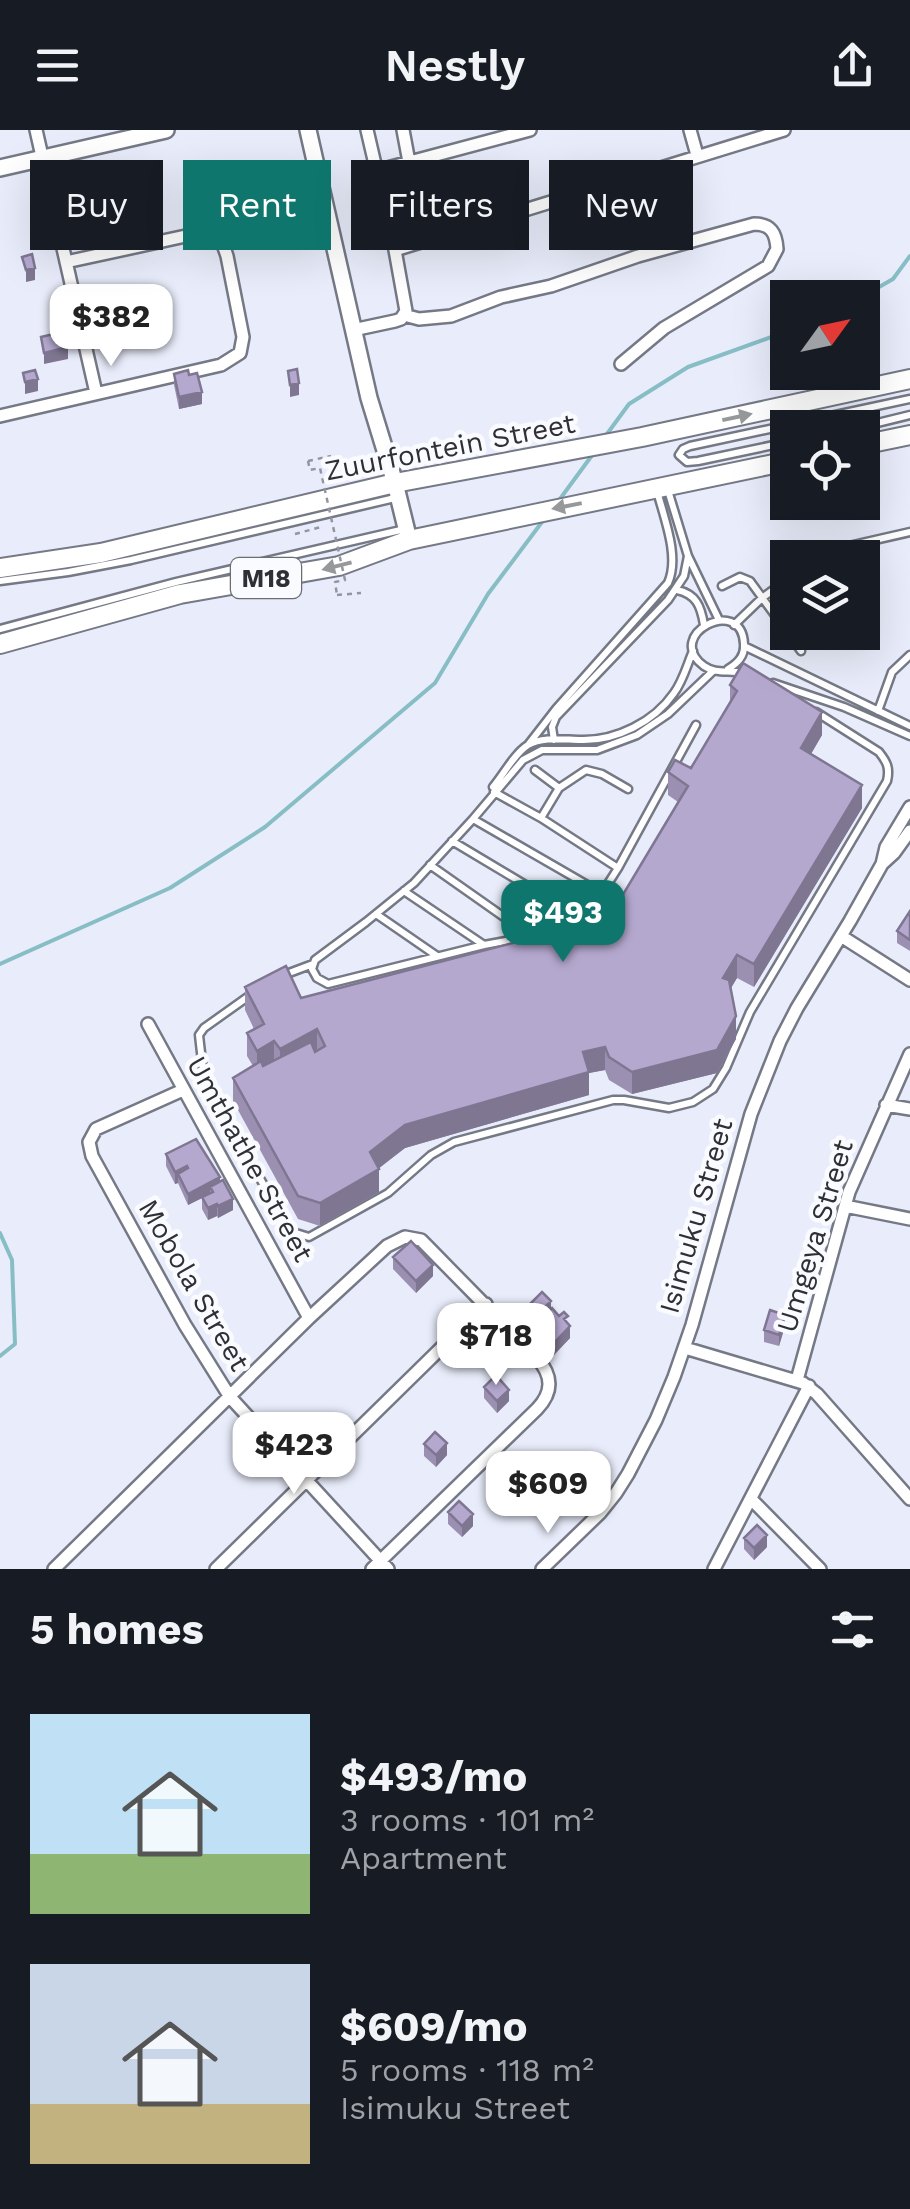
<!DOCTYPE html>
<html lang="en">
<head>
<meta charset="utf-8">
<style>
	:root { --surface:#171b24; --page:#242831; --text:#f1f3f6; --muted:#9ea1a6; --accent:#0f766e }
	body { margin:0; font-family:"Work Sans",sans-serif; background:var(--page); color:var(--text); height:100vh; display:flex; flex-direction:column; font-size:38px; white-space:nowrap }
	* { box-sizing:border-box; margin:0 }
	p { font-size:32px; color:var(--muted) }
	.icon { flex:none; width:55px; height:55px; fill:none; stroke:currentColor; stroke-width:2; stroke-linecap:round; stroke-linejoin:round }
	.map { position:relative; height:1439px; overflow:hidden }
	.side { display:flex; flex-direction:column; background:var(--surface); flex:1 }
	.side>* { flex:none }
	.top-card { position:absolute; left:30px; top:30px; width:850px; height:90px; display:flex; gap:20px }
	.needle { width:65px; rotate:57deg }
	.tools { position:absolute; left:770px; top:150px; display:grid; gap:20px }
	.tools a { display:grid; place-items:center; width:110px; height:110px; border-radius:0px; background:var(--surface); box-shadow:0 10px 40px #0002; font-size:50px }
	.price { position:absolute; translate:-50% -85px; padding:0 22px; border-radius:20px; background:#fff; color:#222; font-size:32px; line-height:65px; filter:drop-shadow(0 2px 5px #0008) }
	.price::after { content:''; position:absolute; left:50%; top:60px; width:30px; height:22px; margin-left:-15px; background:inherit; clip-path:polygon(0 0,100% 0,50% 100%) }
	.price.on { background:var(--accent); color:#fff }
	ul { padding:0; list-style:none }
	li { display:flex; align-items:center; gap:30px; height:250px; padding:0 30px }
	li span { display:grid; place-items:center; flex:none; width:280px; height:200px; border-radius:0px; color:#555 }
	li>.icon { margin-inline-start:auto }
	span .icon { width:120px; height:120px; fill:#fffc; stroke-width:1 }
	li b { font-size:42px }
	h2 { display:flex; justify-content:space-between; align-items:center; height:120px; padding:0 30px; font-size:42px }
	.tag { padding:0 35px; border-radius:0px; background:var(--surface); box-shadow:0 10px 40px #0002; font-size:35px; line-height:90px }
	.tag.on { background:var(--accent); color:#fff }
	header { display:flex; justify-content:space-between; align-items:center; height:130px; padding:0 30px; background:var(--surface); font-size:45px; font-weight:600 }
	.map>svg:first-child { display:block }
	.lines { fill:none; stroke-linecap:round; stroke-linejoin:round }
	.stream { stroke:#87bec6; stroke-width:4 }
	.service-casing { stroke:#757985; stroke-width:11 }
	.minor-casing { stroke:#757985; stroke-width:16 }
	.tertiary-casing { stroke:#757985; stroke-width:20 }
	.primary-casing { stroke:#757985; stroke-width:22 }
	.path { stroke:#9396a0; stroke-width:2.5; stroke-dasharray:5 5; stroke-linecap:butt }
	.service { stroke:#fff; stroke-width:6 }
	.minor { stroke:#fff; stroke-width:11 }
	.tertiary { stroke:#fff; stroke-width:15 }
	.primary { stroke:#fff; stroke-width:18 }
	.path-bridge { stroke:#9396a0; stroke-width:2.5; stroke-dasharray:5 5; stroke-linecap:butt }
	.wall { fill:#9c90b2 }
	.shaded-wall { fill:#7f7691 }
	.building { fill:#b5a8cf; stroke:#7f7691; stroke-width:2.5 }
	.oneway { fill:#96989a }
	.labels { text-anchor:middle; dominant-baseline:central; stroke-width:9; stroke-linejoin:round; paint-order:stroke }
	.shield { fill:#fafbfe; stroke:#6b6d71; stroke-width:2.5 }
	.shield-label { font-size:25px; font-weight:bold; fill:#2e3035 }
	.street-label { font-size:28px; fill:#2e3035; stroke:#fafbfe }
</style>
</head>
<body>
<header><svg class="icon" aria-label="menu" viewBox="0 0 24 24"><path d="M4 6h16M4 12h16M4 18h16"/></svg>Nestly<svg class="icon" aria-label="share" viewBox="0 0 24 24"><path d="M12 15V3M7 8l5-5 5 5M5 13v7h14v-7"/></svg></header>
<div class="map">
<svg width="910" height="1439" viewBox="0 0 910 1439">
	<rect width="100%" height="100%" fill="#e9edfb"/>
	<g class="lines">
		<!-- stream -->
		<path class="stream" d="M860 168 893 149 910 126
			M604 308 629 274 688 237 788 201
			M557 373 593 324
			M0 834 170 758 265 697 435 553 488 464 545 388
			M0 1103 12 1130 15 1214 0 1226"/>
		<defs>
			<path id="service" d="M857 298 910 285
				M788 312 698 331 687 332 679 325 683 319 690 316 910 269
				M667 357 688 426 719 490
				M817 428 831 420 910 402
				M0 451 68 442 131 430 395 368
				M722 456 740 447 750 451 801 521
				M677 460C696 464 701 476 704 495
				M734 495 762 468 788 449
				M0 499 176 452 405 399
				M744 516 910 596
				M728 539C738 533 745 526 744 514 742 464 662 505 704 536 715 544 729 540 742 543
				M773 553 844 577 910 606
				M878 581 892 542 910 525
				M696 595 618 738 585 790 560 801 484 815 328 854 317 848 312 839 315 830 366 792 414 753 473 689 523 630 542 620H597L637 605 668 584 713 541
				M554 610 552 597 556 587 668 470 684 446 688 426
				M528 615 556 579 668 453C680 427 664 388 657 361
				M535 640 559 658
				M493 657C504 644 514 624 528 615 543 606 565 610 581 610 616 611 654 592 674 563 683 551 687 535 693 521
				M494 662 541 688 618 738
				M541 688 559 658 586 640 602 644 628 659
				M473 689 603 764
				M452 711 584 790
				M430 735 531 806
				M404 761 484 815
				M376 784 437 826
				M281 846 313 834
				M249 866 204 898 199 905 200 914 204 948 208 959 287 1095 296 1103 309 1107 388 1063 431 1025 454 1012 613 970H624L669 978 693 972 713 959 726 938 750 882 887 651C890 638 887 632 879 622L816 582"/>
			<path id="minor" d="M36 0 96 263
				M403 0 409 32
				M690 0 697 25
				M376 41 530 0
				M395 120 784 0
				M404 185 419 189 451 186 501 167 551 156 638 126 754 94C771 94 776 103 777 119L768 136 664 198 621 234
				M353 200 395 191 401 189 406 181 395 120 367 0
				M0 286 221 235 240 223 243 207 227 126C223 113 219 103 204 102L66 132
				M882 734 894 723 910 701
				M841 806 910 850
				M148 894 309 1188
				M183 960 96 999 89 1012 92 1026 185 1195 230 1267 388 1439
				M886 975 910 979
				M845 1076 910 1089
				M685 1218 803 1253 817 1264 910 1369
				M797 1250 849 1062 910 924
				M752 1370 820 1439
				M54 1439 309 1188 387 1116 405 1107 421 1110 427 1116 537 1228C553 1246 553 1262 537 1279L372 1439
				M216 1439 486 1174
				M542 1439 600 1383 616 1363 628 1344 656 1290 674 1247 692 1195 751 984 780 911 797 878 850 791 882 734 886 717 910 677
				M714 1439 809 1256"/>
			<path id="tertiary" d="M308 0 369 268 395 353 409 410
				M0 38 166 0"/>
			<path id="primary" d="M862 315 910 305
				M0 438 101 423 395 353 642 307 910 249
				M0 514 180 464 339 436 409 410 788 331"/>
		</defs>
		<!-- service casing -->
		<use href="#service" class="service-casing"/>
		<!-- minor casing -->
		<use href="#minor" class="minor-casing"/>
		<!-- tertiary casing -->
		<use href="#tertiary" class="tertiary-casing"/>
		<!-- primary casing -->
		<use href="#primary" class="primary-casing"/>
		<!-- path -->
		<path class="path" d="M308 331 331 326
			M295 404 321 397
			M337 465 361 463"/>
		<!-- service -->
		<use href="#service" class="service"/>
		<!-- minor -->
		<use href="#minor" class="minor"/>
		<!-- tertiary -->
		<use href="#tertiary" class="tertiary"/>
		<!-- primary -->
		<use href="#primary" class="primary"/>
		<!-- path-bridge -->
		<path class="path-bridge" d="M308 331 310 340 320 338 345 450 335 452 337 465"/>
	</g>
	<!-- wall -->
	<path class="wall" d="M174 244 202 274 179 279 174 255Z
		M730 555 822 605 811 624 862 678 754 857 737 848 731 858 736 909 717 943 632 964 609 950 605 940 589 943V965L405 1018 378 1038 379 1062 320 1096 298 1089 233 971V948L253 936 247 926V903L254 899 245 880V857L301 868 609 788 678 672 668 665V642L691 638 730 573Z
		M910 781V821L897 813V801Z
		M166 1024 220 1052 233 1080 218 1088 217 1086 208 1090 202 1079V1068L188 1075 178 1053 175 1054 166 1036Z
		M393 1127 433 1146 416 1163 393 1139Z
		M531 1173 551 1179 568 1194 570 1208 553 1226 542 1213 540 1194 531 1185Z
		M785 1196 779 1216 764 1212V1200Z
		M484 1257 509 1271 497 1283 484 1268Z
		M424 1314 447 1325 436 1337 424 1326Z
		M448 1382 473 1396 462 1407 448 1394Z
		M744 1408 767 1417 754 1430 744 1419Z"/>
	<!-- shaded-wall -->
	<path class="shaded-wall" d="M35 138V150L26 152V140Z
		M68 217V229L44 234V223Z
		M38 249V261L25 264V252Z
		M299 253V265L290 267V255Z
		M202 262V274L179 279V267Z
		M822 582V605L801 641V618Z
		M862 655V678L754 857V834Z
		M737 825V848L723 871V848Z
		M736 886V909L717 943 632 964V942Z
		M317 899V922L280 942V919Z
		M274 911V934L257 944V921Z
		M605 917V940L589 943V965L405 1018 373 1043 379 1039V1062L320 1096V1073L370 1022 405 995 583 922Z
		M187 1036V1048L178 1044V1053L175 1054V1042Z
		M220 1047V1059L210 1057V1064L188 1075V1064Z
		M233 1069V1080L218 1088V1076Z
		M217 1074V1086L208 1090V1078Z
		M433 1135V1146L416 1163V1151Z
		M551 1171V1183L540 1189V1194V1182Z
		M785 1185V1196L779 1216V1205Z
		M570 1196V1208L553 1226V1214Z
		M509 1260V1271L497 1283V1271Z
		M447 1313V1325L436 1337V1325Z
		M473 1384V1396L462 1407V1396Z
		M767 1405V1417L754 1430V1418Z"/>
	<!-- building -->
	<path class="building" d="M32 124 35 138 26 140 22 127Z
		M62 202 64 212 67 211 68 217 44 223 41 207Z
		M297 239 299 253 290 255 288 241Z
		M35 240 38 249 25 252 23 243Z
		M188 240 189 245 197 243 202 262 179 267 174 244Z
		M743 533 822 582 801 618 862 655 754 834 737 825 723 848 729 850 736 886 717 920 632 942 609 927 605 917 583 922 589 942 405 995 370 1022 379 1039 320 1073 298 1066 233 948 261 931 263 936 311 912 315 922 325 916 317 899 280 919 274 911 257 921 247 903 264 894 245 857 286 836 301 868 609 788 688 656 668 642 675 630 691 638 737 561 730 555Z
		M910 781V810L897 801Z
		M196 1009 220 1047 188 1064 178 1044 188 1038 187 1036 175 1042 166 1024Z
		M223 1050 233 1069 218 1076 217 1074 208 1078 202 1067 213 1062 210 1057Z
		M411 1111 433 1135 416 1151 393 1127Z
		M542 1162 551 1171 540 1182 531 1173Z
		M552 1178 559 1186 564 1182 568 1186 564 1189 570 1196 553 1214 542 1202 548 1197 540 1189Z
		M770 1180 785 1185 779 1205 764 1200Z
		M496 1245 509 1260 497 1271 484 1257Z
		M435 1302 447 1313 436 1325 424 1314Z
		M459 1371 473 1384 462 1396 448 1382Z
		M757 1395 767 1405 754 1418 744 1408Z"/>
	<!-- one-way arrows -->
	<defs><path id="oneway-solid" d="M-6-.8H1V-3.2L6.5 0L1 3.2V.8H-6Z" transform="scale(2.5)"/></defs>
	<g class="oneway">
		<use href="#oneway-solid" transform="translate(737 287) rotate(-12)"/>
		<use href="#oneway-solid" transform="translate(567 376) rotate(169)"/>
		<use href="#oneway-solid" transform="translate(337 436) rotate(166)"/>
	</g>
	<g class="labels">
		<!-- shield labels -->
		<rect class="shield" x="231" y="428" width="70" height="40" rx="8"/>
		<g class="shield-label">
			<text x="266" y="448">M18</text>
		</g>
		<!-- street labels -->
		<g class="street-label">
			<text transform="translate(450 317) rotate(-11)">Zuurfontein Street</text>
			<text transform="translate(250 1029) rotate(61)">Umthathe Street</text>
			<text transform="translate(696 1086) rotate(-74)">Isimuku Street</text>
			<text transform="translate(815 1106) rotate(-73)">Umgeya Street</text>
			<text transform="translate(194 1155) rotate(60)">Mobola Street</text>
		</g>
	</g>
</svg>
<div class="tools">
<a><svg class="needle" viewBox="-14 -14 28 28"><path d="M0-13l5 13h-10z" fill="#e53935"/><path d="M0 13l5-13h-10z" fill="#9ea1a6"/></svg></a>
<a><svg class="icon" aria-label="locate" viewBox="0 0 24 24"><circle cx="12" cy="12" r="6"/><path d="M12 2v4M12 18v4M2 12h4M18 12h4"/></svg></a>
<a><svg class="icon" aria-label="layers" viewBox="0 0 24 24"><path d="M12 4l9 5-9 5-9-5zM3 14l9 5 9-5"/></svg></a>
</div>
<b class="price" style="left:111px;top:239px">$382</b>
<b class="price on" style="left:563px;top:835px">$493</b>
<b class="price" style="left:496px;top:1258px">$718</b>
<b class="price" style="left:294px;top:1367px">$423</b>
<b class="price" style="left:548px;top:1406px">$609</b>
<div class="top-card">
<a class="tag">Buy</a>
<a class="tag on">Rent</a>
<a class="tag">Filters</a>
<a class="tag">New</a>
</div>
</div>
<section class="side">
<h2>5 homes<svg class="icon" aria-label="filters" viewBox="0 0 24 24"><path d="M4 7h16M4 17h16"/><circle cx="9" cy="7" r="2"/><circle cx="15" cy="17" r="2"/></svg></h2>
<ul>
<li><span style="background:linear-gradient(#bfe0f5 70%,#8fb573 0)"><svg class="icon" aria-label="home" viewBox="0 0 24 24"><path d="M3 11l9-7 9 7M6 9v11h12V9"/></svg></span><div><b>$493/mo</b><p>3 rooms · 101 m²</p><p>Apartment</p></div></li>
<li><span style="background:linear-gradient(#c9d6e8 70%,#c2b280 0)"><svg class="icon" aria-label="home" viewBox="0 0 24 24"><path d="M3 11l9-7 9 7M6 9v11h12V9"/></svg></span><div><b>$609/mo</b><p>5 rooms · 118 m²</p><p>Isimuku Street</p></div></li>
</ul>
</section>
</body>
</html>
